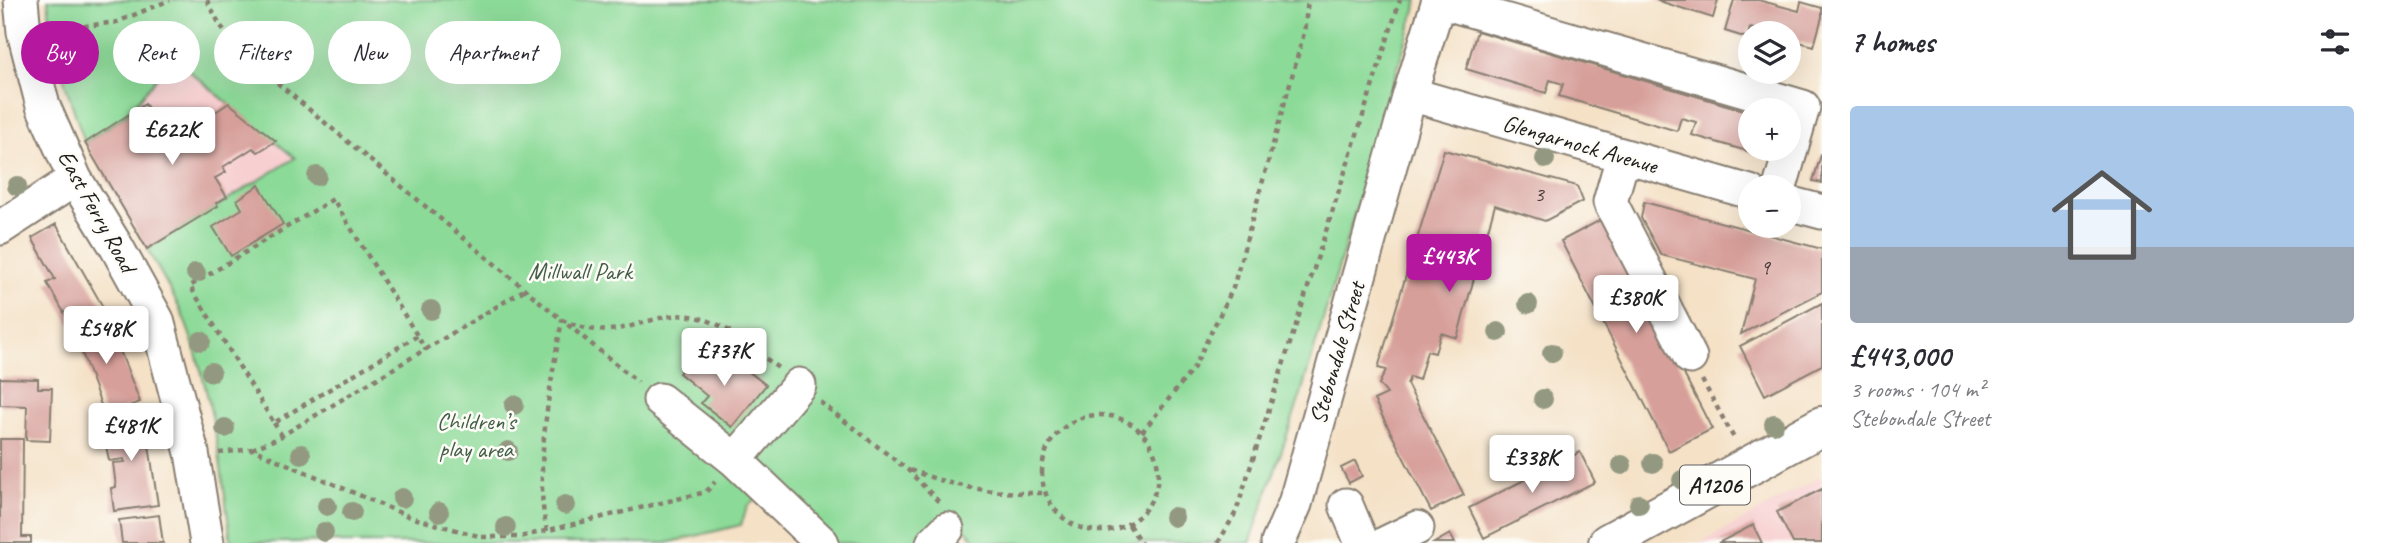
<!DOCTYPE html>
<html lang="en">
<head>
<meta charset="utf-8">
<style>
	:root { --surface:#fff; --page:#f7f7f7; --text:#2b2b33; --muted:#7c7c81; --accent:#b5179e }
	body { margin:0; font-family:Caveat,sans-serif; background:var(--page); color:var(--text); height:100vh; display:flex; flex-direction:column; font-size:26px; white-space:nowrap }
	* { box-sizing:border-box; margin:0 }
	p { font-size:23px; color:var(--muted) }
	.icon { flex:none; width:38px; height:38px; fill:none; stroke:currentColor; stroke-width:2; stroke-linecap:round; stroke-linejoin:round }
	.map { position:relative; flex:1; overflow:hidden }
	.sheet { display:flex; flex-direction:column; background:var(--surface); width:560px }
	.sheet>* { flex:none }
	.top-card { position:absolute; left:21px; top:21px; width:665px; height:63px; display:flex; gap:14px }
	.controls { position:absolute; left:1738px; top:21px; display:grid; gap:14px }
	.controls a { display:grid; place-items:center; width:63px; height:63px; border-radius:50%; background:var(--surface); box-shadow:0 7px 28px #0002; font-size:35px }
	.price { position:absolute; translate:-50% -60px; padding:0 16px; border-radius:7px; background:#fff; color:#222; font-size:23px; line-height:46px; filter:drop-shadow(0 2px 4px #0008) }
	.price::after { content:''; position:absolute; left:50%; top:42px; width:21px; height:16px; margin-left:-10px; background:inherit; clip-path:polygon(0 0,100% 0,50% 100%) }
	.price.on { background:var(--accent); color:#fff }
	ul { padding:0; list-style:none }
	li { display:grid; align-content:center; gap:14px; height:371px; padding:0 28px }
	li span { display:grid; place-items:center; height:217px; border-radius:7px; color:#555 }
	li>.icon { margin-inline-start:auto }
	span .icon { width:126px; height:126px; fill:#fffc; stroke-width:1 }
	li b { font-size:30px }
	h2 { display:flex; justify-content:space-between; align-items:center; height:84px; padding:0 28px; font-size:30px }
	.pill { padding:0 24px; border-radius:32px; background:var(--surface); box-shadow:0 7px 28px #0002; font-size:24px; line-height:63px }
	.pill.on { background:var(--accent); color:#fff }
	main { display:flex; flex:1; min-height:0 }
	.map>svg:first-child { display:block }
	.built { fill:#f7cfd0 }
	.green { fill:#8cda98; stroke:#547b5a; stroke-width:2 }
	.building { fill:#d79f9a }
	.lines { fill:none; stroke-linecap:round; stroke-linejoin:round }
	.minor-casing { stroke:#887e71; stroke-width:37 }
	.major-casing { stroke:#887e71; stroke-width:42 }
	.path { stroke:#887e71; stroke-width:4.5; stroke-dasharray:5 5; stroke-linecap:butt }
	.minor { stroke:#fff; stroke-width:33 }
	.major { stroke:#fff; stroke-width:38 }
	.tree { fill:#939980 }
	.labels { text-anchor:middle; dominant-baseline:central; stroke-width:5; stroke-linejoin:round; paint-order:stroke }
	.number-label { font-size:21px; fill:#4b3d3c }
	.shield { fill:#fdfcf7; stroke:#605f5e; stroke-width:2 }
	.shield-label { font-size:23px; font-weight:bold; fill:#1c1c1c }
	.street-label { font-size:24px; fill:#1c1c1c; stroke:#fdfcf7 }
	.park-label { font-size:24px; fill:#435e47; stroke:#fdfcf7 }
</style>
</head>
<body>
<main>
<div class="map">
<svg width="1822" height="543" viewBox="0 0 1822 543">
	<rect width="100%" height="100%" fill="#fdfcf7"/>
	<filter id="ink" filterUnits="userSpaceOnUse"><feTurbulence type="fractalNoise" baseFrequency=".0143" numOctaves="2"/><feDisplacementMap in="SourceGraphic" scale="14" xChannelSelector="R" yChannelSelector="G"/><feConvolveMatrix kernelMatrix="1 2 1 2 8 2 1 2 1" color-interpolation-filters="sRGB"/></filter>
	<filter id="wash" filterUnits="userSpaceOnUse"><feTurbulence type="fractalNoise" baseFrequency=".00686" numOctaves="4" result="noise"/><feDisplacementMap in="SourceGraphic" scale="28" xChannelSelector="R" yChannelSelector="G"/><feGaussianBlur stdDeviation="1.57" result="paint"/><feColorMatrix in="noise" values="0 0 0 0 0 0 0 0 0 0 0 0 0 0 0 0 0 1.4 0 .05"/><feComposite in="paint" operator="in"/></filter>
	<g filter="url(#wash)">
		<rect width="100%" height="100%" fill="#f4e1c6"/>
		<!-- built -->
		<path class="built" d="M173 58 296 158 147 249 85 143 127 114Z
			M1822 476V543H1700L1721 532Z"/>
		<!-- green -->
		<path class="green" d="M48 0H1418L1300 397 1250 543H979L961 525 942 543H809L761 494 747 507 741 525 667 543H340L339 541 231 543C222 468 212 393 185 321 175 296 160 272 147 249L295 158 173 58 127 114 85 143C69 96 52 50 48 0Z"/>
		<g id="blocks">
			<!-- building -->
			<path class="building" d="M1656 0H1718L1713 18Z
				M1734 0H1758L1799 11 1801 2 1822 8V17L1814 46 1788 39V33H1768L1750 28 1747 38 1725 31Z
				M1477 31 1750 112V149H1774L1771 158 1692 135 1696 122 1681 118 1677 131 1559 96 1563 84 1550 80 1546 93 1466 69Z
				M229 103 276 141 258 152 253 148 223 167 226 172 215 178 227 197 216 203 218 206 147 249 85 143 145 104 170 142Z
				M1444 150 1577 186 1583 201 1545 221 1495 205 1457 338 1441 333 1435 353 1427 351 1419 380 1410 377 1407 384 1464 495 1431 511 1374 400 1387 394 1379 384 1386 370 1378 368Z
				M1821 155H1822V183L1813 181Z
				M259 185 283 224 231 256 213 227 242 209 237 200Z
				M1644 202 1822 249V292L1741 334 1755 279 1661 255 1641 218Z
				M1604 218 1712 429 1669 451 1561 241Z
				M56 224 103 307 71 325 47 283 55 279 32 238Z
				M1822 303V365L1765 395 1740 346Z
				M106 315 140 402 105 416 73 328Z
				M696 353 723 375 735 361 766 385 732 427 701 403 707 396 679 373Z
				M0 378 38 379V388H52L50 441 26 440 27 406 0 405Z
				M144 412 158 505 114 511 111 488 116 487 113 463 125 462 124 459 109 461 106 445 122 442 121 438 108 440 105 421 118 419V416Z
				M0 439H23L22 537H31V543H0Z
				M1580 452 1595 482 1484 538 1469 508Z
				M1355 461 1362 476 1349 483 1341 468Z
				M1822 489V543H1793L1777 512Z
				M159 515 163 543H122L119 520Z
				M1753 525 1762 543H1718Z
				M1450 534 1455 543H1434Z"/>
		</g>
	</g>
	<g filter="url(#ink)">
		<use href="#blocks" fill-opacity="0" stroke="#887e71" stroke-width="2"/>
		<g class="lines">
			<defs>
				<path id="minor" d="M21 0 24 32 43 106 75 179 116 246 157 320 192 453 207 543
					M1439 1 1803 107 1780 187
					M1410 94 1750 192
					M1623 157 1610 202 1690 357
					M1788 203 1822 212
					M0 228 75 179
					M799 385 735 460 822 543
					M660 400 735 460
					M1346 505 1362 543
					M933 543 947 529
					M1278 543 1295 504 1410 94 1439 0
					M1386 543 1417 528"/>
				<path id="major" d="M1608 543 1822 426"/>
			</defs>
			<!-- minor casing -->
			<use href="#minor" class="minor-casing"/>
			<!-- major casing -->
			<use href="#major" class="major-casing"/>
			<!-- path -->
			<path class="path" d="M207 0 220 25 245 56 562 320C578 326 593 332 610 330 636 328 663 312 690 316 725 321 751 347 778 368
				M54 30 117 22 170 0
				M417 336 274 423 190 286 333 199 426 350
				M1702 380 1735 440
				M820 402 908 470 939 502
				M1042 473a58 58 0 1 1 116 0a58 58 0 1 1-116 0Z
				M274 423 282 436
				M1142 432 1193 369 1233 288 1304 33 1308 0
				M252 449 278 438 524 290
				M219 453 252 449 410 517 482 537H520L706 492 715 482
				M910 470C959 488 993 494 1045 493
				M1129 525 1141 543
				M547 531C533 472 551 380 562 320L638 382
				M1218 543 1236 512 1400 0"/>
			<!-- minor -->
			<use href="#minor" class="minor"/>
			<!-- major -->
			<use href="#major" class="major"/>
		</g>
		<!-- trees -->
		<g class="tree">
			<circle cx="1545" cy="159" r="10"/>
			<circle cx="317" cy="176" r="10"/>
			<circle cx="17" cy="186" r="10"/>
			<circle cx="196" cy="273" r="10"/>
			<circle cx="1528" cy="304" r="10"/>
			<circle cx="431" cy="310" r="10"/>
			<circle cx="1498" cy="332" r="10"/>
			<circle cx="201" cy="341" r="10"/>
			<circle cx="1552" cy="353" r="10"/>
			<circle cx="211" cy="372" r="10"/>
			<circle cx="1543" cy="399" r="10"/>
			<circle cx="514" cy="405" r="10"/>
			<circle cx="1774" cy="424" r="10"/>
			<circle cx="225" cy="428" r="10"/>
			<circle cx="508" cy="451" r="10"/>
			<circle cx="301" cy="454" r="10"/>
			<circle cx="1653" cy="463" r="10"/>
			<circle cx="1622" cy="465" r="10"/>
			<circle cx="1682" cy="480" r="10"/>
			<circle cx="402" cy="498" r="10"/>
			<circle cx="1639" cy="504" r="10"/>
			<circle cx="565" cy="505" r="10"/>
			<circle cx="327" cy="506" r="10"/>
			<circle cx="352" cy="512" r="10"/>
			<circle cx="439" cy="512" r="10"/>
			<circle cx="1174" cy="517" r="10"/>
			<circle cx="506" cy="527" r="10"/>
			<circle cx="324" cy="532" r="10"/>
		</g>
	</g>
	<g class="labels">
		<!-- number labels -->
		<g class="number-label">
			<text x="1539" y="194">3</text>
			<text x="1765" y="267">9</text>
		</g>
		<!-- shield labels -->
		<rect class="shield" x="1680" y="465.5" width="70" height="39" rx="5"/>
		<g class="shield-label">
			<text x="1715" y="485">A1206</text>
		</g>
		<!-- street labels -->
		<g class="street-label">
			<text transform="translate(1580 144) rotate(16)">Glengarnock Avenue</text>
			<text transform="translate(97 211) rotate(61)">East Ferry Road</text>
			<text transform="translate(1337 353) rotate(-74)">Stebondale Street</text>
		</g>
		<!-- park labels -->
		<g class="park-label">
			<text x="580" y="271">Millwall Park</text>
			<text x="476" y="421">Children’s<tspan x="476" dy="28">play area</tspan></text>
		</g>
	</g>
</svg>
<div class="controls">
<a><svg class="icon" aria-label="layers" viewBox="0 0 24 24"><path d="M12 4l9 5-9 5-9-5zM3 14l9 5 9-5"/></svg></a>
<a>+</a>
<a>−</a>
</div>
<b class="price" style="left:172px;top:167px">£622K</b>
<b class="price on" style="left:1449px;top:294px">£443K</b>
<b class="price" style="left:1636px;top:335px">£380K</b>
<b class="price" style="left:106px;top:366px">£548K</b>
<b class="price" style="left:724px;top:388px">£737K</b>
<b class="price" style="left:131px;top:463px">£481K</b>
<b class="price" style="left:1532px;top:495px">£338K</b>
<div class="top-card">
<a class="pill on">Buy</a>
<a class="pill">Rent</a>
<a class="pill">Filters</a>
<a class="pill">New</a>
<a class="pill">Apartment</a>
</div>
</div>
<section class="sheet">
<h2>7 homes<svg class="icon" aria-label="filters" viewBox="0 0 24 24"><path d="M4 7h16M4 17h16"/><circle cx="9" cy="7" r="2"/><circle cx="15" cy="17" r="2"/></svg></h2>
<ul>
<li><span style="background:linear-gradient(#a9c7e8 65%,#9aa5b1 0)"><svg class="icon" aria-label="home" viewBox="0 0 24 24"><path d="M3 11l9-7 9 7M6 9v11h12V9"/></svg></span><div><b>£443,000</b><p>3 rooms · 104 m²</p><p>Stebondale Street</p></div></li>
</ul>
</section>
</main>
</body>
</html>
